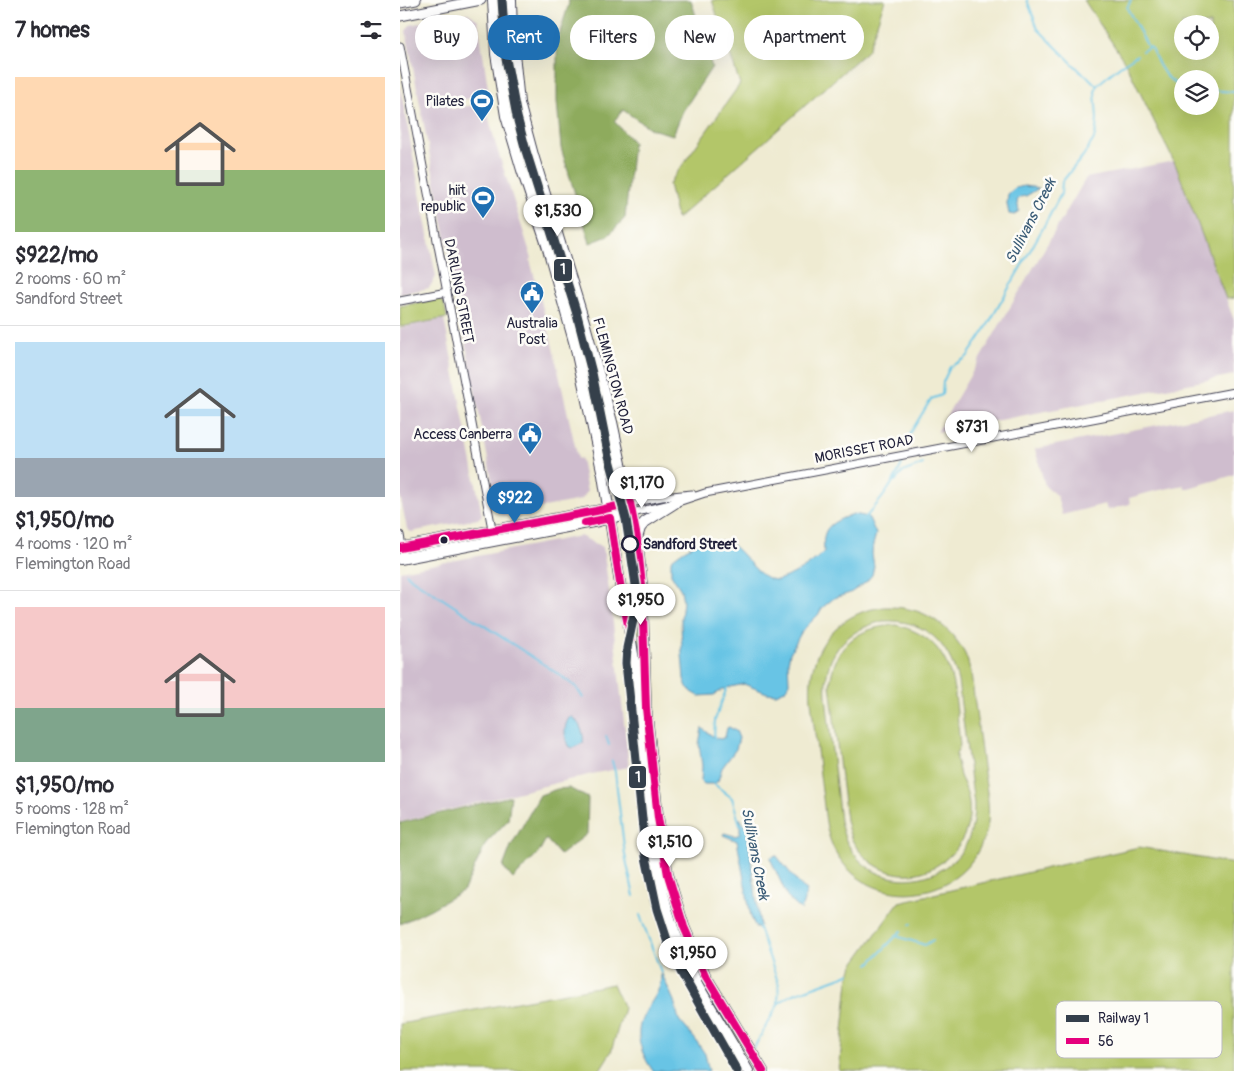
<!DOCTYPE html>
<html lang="en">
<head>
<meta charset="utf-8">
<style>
	:root { --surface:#fff; --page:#f2f2f3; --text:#2b2b33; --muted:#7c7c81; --line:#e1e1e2; --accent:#1f6fb2 }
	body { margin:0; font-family:Pangolin,sans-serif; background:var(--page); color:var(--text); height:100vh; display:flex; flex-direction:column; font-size:19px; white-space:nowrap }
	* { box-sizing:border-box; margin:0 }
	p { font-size:16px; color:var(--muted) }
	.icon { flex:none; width:28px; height:28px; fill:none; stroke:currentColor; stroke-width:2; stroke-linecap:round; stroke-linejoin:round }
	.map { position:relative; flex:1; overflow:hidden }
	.panel { display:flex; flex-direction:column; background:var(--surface); width:400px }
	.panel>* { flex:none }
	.guide { position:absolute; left:15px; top:15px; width:475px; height:45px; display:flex; gap:10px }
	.controls { position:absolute; left:774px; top:15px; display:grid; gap:10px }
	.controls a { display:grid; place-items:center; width:45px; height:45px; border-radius:50%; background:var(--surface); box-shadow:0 5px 20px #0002; font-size:25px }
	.price { position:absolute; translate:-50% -42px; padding:0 11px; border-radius:18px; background:#fff; color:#222; font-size:16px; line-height:32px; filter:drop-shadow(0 1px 2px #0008) }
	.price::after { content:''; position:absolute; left:50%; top:30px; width:15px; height:11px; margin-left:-8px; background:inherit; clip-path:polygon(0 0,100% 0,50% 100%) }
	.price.active { background:var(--accent); color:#fff }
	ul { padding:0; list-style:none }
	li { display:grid; align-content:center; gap:10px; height:265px; padding:0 15px }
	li+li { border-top:1px solid var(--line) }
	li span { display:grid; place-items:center; height:155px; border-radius:0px; color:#555 }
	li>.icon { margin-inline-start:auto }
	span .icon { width:90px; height:90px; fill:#fffc; stroke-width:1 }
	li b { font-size:21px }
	h2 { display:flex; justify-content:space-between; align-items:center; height:60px; padding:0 15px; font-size:21px }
	.tag { padding:0 18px; border-radius:22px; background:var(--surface); box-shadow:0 5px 20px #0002; font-size:18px; line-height:45px }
	.tag.active { background:var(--accent); color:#fff }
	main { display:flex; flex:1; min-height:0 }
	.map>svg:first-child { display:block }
	.industrial { fill:#cfbdce }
	.green { fill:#b3c669; stroke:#6a7452; fill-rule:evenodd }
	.forest { fill:#8eab5d; stroke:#58664c }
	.water { fill:#67c4e5; stroke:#447390 }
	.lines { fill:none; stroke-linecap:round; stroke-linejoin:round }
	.stream { stroke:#67c4e5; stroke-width:2 }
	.minor-casing { stroke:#414052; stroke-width:9 }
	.tertiary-casing { stroke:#414052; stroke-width:11 }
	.secondary-casing { stroke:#414052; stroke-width:12 }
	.minor { stroke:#fff; stroke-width:7 }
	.tertiary { stroke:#fff; stroke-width:9 }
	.secondary { stroke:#fff; stroke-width:10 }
	.bus-1-casing { stroke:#fdfcf7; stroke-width:11 }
	.bus-1 { stroke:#e5007d; stroke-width:8 }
	.rail-1-casing { stroke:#fdfcf7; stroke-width:12 }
	.rail-1 { stroke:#343f4b; stroke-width:9 }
	.bus-dot { fill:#22223b; stroke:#fdfcf7; stroke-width:2 }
	.stop-dot { fill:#fdfcf7; stroke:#22223b; stroke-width:2.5 }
	.labels { text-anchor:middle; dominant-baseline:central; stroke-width:5; stroke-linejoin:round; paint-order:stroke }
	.poi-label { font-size:14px; fill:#22223b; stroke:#fdfcf7; text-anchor:end }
	.street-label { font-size:14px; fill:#22223b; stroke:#fdfcf7 }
	.stop-label { font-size:14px; font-weight:bold; fill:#22223b; stroke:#fdfcf7; text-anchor:start }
	.water-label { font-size:15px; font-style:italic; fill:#3a5b76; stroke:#fdfcf7 }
	.key { fill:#fdfcf7; stroke:#bbbbbf; stroke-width:1 }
	.key-label { font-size:14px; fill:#22223b }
	.line-badge { stroke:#fdfcf7; stroke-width:2 }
	.badge-label { font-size:14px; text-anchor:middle; font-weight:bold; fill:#fff }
</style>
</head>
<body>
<main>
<section class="panel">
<h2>7 homes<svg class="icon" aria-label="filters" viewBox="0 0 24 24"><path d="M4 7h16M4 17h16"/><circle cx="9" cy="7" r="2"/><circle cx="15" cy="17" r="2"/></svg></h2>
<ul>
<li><span style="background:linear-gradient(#ffd9b3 60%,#8fb573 0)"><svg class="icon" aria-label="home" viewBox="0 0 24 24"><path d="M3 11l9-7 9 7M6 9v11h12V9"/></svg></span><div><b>$922/mo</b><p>2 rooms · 60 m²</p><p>Sandford Street</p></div></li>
<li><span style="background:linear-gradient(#bfe0f5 75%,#9aa5b1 0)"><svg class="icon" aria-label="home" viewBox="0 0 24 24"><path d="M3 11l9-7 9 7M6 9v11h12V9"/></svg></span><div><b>$1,950/mo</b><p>4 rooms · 120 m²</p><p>Flemington Road</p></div></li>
<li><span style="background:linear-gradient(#f6c9c9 65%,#7fa58c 0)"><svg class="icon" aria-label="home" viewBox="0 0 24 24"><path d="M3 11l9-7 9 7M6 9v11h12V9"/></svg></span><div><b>$1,950/mo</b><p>5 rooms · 128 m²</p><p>Flemington Road</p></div></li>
</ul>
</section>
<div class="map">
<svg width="834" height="1071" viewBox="0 0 834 1071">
	<rect width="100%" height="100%" fill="#fdfcf7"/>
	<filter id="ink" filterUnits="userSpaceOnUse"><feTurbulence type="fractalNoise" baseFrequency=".02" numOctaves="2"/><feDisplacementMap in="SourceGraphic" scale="10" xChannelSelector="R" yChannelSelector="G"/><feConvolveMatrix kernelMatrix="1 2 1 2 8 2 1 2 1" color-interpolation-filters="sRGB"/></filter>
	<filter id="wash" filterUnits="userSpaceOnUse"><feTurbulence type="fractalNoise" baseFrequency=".0096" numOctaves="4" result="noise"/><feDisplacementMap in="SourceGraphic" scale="20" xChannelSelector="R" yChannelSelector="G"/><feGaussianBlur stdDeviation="1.12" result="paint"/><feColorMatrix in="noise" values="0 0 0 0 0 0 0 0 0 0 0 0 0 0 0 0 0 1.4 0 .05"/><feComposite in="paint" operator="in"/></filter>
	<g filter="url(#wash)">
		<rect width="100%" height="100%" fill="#efebd2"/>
		<!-- industrial -->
		<path class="industrial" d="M68 13 78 20 89 95 50 102 51 109 85 103 95 142 132 259 130 260 151 339 178 459 181 458 187 492 181 500 103 515 98 512 6 31 10 25Z
			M0 87 36 277 29 288 0 294Z
			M774 161 834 320V375L537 432 686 178Z
			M44 319 82 515 78 519 11 532 7 529 0 495V328Z
			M834 410V475L785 489 784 485 755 491 729 498 730 504 707 510 705 504 662 515 657 496 645 486 635 449Z
			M180 536 203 547 211 605 229 767 196 773 0 822V571Z"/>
		<!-- green -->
		<path class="green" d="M312 0H485L468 50 277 219 269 184 340 84Z
			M684 0H834V298L826 299 776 166 726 64ZM782 24H810V51H782ZM782 79H810V106H782Z
			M37 299C46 302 45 309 47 318L0 327V306Z
			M190 360H191L202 400 203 413 221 484 219 485 208 449Z
			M484 607C492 607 500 607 508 609 532 613 554 632 565 654 568 660 569 667 571 673 575 704 579 735 583 767 586 785 590 805 588 823 587 831 584 838 581 845 553 908 462 909 433 847 425 830 425 810 422 791 418 761 415 731 411 701 407 661 425 625 465 611 471 609 478 608 484 607ZM483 621C524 619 549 642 558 681L574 804C574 819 572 835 564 848 537 889 473 890 449 846 444 838 442 829 440 821L426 697C423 656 443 631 483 621Z
			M239 617 266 882 342 1043 337 1046 306 994 284 945 264 885 233 633H235Z
			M496 625C559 640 554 693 560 745L556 754V760L557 761C558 766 559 771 560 776 562 781 565 785 566 790 569 798 570 809 569 817 567 836 557 851 542 862 512 884 475 875 455 845 450 837 448 829 446 820L430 685C434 646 457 627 496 625Z
			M739 847 834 864V1071H439L448 981 453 965 499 902Z
			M258 897C275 956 303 1007 335 1059L332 1061C314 1030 295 999 280 967 269 944 262 921 255 898Z
			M213 984 224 1008 211 1052 199 1071H0V1024Z"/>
		<!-- forest -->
		<path class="forest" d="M168 0H291L312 67 283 111 273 135 251 129 223 110 214 121 233 142 225 218 208 236 190 243 161 148 157 101V42L169 3Z
			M169 788 188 798 187 834 160 855 146 839 139 852 113 879 103 867 111 846 140 795 157 789Z
			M111 796 108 820 86 843 64 890 31 909 0 924V823Z"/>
		<!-- water -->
		<path class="water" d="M624 186 639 188 626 196 620 197 617 201 619 211 615 215 609 214 607 204 608 194 615 188Z
			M453 514 464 516 469 518 476 534 473 545 472 554 474 566 472 575 465 583 450 593 434 598 422 608 418 615 402 631 390 653 388 662 389 683 385 690 376 694 367 693 344 684 326 688 314 695 299 696 292 692 287 687 284 679 282 654 281 619 283 601 281 590 271 574V560C281 551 294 543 308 541 312 541 319 540 323 541 343 545 355 581 378 580 381 579 383 578 386 577 401 571 412 563 424 552 421 526 431 523 453 514Z
			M171 716C179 721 185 734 183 743L173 748 168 746C164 737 163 723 171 716Z
			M329 727 336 731 339 738 336 749 322 768 318 781 314 784H304L301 781 302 766 299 744 302 728 315 738 321 739 325 737 327 728Z
			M340 818 347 830 360 926 356 928 351 917 337 841 323 835 324 833 335 836 340 834Z
			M376 855 400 885 407 890 401 910 388 898 370 858Z
			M261 972 274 1001 279 1020 295 1039 305 1054 309 1071H253C243 1057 234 1037 242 1019 246 1008 255 999 259 988 261 983 261 977 261 972Z"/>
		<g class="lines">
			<!-- stream -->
			<path class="stream" d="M731 0 727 8 748 47
				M742 51 749 47 751 48 759 65 766 76 782 89
				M697 85 720 66 737 55
				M810 90 834 92
				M504 449 508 437 531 399 542 395 543 382 550 367 567 357 585 330 643 228 661 194 662 182 683 156 694 139 696 130 697 118 695 92 697 86 687 76 683 74 638 29 627 0
				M495 481 503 472 523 464
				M465 518C483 498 492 486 503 462
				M6 573 12 579 154 671 176 687 183 698
				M206 736 209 745
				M314 738 315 720 327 687
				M212 761 215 772 225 855 234 896
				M313 782 314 784 332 798 340 825
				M240 915 261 972
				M510 925 511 924
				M496 936 525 945 533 940
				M469 964 501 931
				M379 1003 391 995 444 976 450 973
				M354 1048 378 1004 379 985 358 925"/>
		</g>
	</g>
	<g filter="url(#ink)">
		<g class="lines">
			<defs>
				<path id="minor" d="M0 46 93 534
					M0 301 47 292
					M230 503 262 497 292 494
					M232 513 275 503 305 493 834 392
					M0 535 3 552"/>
				<path id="tertiary" d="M0 3 16 0
					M0 16 81 0"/>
				<path id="secondary" d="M93 0 96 54 106 116 122 170 147 245 175 345 203 475 222 596 228 621 234 661 248 801 254 849 259 878 267 909 274 931 297 984 348 1071
					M111 0 112 33 119 103 133 155 185 325 212 422 237 538 242 586 246 708 258 818 268 875 284 927 305 975 363 1071
					M237 538 240 528 245 522 275 503
					M0 548 196 511 230 503
					M0 559 198 521 232 513"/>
			</defs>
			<!-- minor casing -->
			<use href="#minor" class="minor-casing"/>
			<!-- tertiary casing -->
			<use href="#tertiary" class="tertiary-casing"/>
			<!-- secondary casing -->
			<use href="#secondary" class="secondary-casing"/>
			<!-- minor -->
			<use href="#minor" class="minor"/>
			<!-- tertiary -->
			<use href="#tertiary" class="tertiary"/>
			<!-- secondary -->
			<use href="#secondary" class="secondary"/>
			<defs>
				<path id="bus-1" d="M185 523 210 518 222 596 231 639
					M0 548 196 511 230 503 237 538 242 586 246 708 258 818 268 875 284 927 305 975 363 1071"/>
			</defs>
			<!-- bus-1 casing -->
			<use href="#bus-1" class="bus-1-casing"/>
			<!-- bus-1 -->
			<use href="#bus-1" class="bus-1"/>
			<defs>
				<path id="rail-1" d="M102 0 106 59 117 117 126 151 176 311 192 373 208 452 226 519 236 585 237 601 227 648 226 663 246 857 257 909 267 940 281 972 337 1071"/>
			</defs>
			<!-- rail-1 casing -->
			<use href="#rail-1" class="rail-1-casing"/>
			<!-- rail-1 -->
			<use href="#rail-1" class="rail-1"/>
		</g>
	</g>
	<!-- icons -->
	<defs>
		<symbol id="stadium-pin" viewBox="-11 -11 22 30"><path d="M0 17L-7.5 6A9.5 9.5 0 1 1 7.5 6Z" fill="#1f6fb2" stroke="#fdfcf7"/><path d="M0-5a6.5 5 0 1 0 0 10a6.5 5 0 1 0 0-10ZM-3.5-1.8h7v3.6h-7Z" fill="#fff"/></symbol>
		<symbol id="civic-pin" viewBox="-11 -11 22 30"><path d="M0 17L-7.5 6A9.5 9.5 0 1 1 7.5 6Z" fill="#1f6fb2" stroke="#fdfcf7"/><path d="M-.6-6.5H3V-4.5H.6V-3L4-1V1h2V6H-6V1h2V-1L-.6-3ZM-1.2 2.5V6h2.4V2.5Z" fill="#fff"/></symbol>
	</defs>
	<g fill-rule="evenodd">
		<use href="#stadium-pin" x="68" y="87" width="28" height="38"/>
		<use href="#stadium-pin" x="69" y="184" width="28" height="38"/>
		<use href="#civic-pin" x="118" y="279" width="28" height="38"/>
		<use href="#civic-pin" x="116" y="420" width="28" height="38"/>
	</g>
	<!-- markers -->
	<circle class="bus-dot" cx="44" cy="540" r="4.5"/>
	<circle class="stop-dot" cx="230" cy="544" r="8"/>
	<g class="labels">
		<!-- poi labels -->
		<g class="poi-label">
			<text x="64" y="101">Pilates</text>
			<text x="66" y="190">hiit<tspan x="66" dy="16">republic</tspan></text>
			<text x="132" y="323" text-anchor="middle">Australia<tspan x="132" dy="16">Post</tspan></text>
			<text x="112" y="434">Access Canberra</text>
		</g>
		<!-- street labels -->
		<g class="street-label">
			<text transform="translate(59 291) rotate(79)">DARLING STREET</text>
			<text transform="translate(213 376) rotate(75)">FLEMINGTON ROAD</text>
			<text transform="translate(464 449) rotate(-11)">MORISSET ROAD</text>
		</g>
		<!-- stop labels -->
		<g class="stop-label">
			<text x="243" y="544">Sandford Street</text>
		</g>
		<!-- water labels -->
		<g class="water-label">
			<text transform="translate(631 221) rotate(-63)">Sullivans Creek</text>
			<text transform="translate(355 854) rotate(79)">Sullivans Creek</text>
		</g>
	</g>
	<!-- legend -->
	<rect x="656" y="1001" width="166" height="57" rx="8" class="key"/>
	<rect x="666" y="1015" width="23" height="7" fill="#343f4b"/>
	<rect x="666" y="1038" width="23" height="6" fill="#e5007d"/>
	<g class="key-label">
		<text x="698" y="1023">Railway 1</text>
		<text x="698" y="1046">56</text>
	</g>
	<g class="line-badge">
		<rect x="153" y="258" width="20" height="24" rx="5" fill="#343f4b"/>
		<rect x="228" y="765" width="19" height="24" rx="5" fill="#343f4b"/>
	</g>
	<g class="badge-label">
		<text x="163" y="274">1</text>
		<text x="238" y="782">1</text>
	</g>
</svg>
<div class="controls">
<a><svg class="icon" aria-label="locate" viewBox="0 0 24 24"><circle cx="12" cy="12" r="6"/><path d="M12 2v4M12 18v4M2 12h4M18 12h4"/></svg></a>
<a><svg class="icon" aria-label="layers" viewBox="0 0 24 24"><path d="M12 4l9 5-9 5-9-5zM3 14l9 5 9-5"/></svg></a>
</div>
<b class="price" style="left:158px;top:237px">$1,530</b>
<b class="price" style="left:572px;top:453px">$731</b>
<b class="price" style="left:242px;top:509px">$1,170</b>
<b class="price active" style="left:115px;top:524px">$922</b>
<b class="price" style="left:241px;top:626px">$1,950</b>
<b class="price" style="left:270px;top:868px">$1,510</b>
<b class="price" style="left:293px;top:979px">$1,950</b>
<div class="guide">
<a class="tag">Buy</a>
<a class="tag active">Rent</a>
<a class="tag">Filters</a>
<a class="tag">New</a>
<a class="tag">Apartment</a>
</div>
</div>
</main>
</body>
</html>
